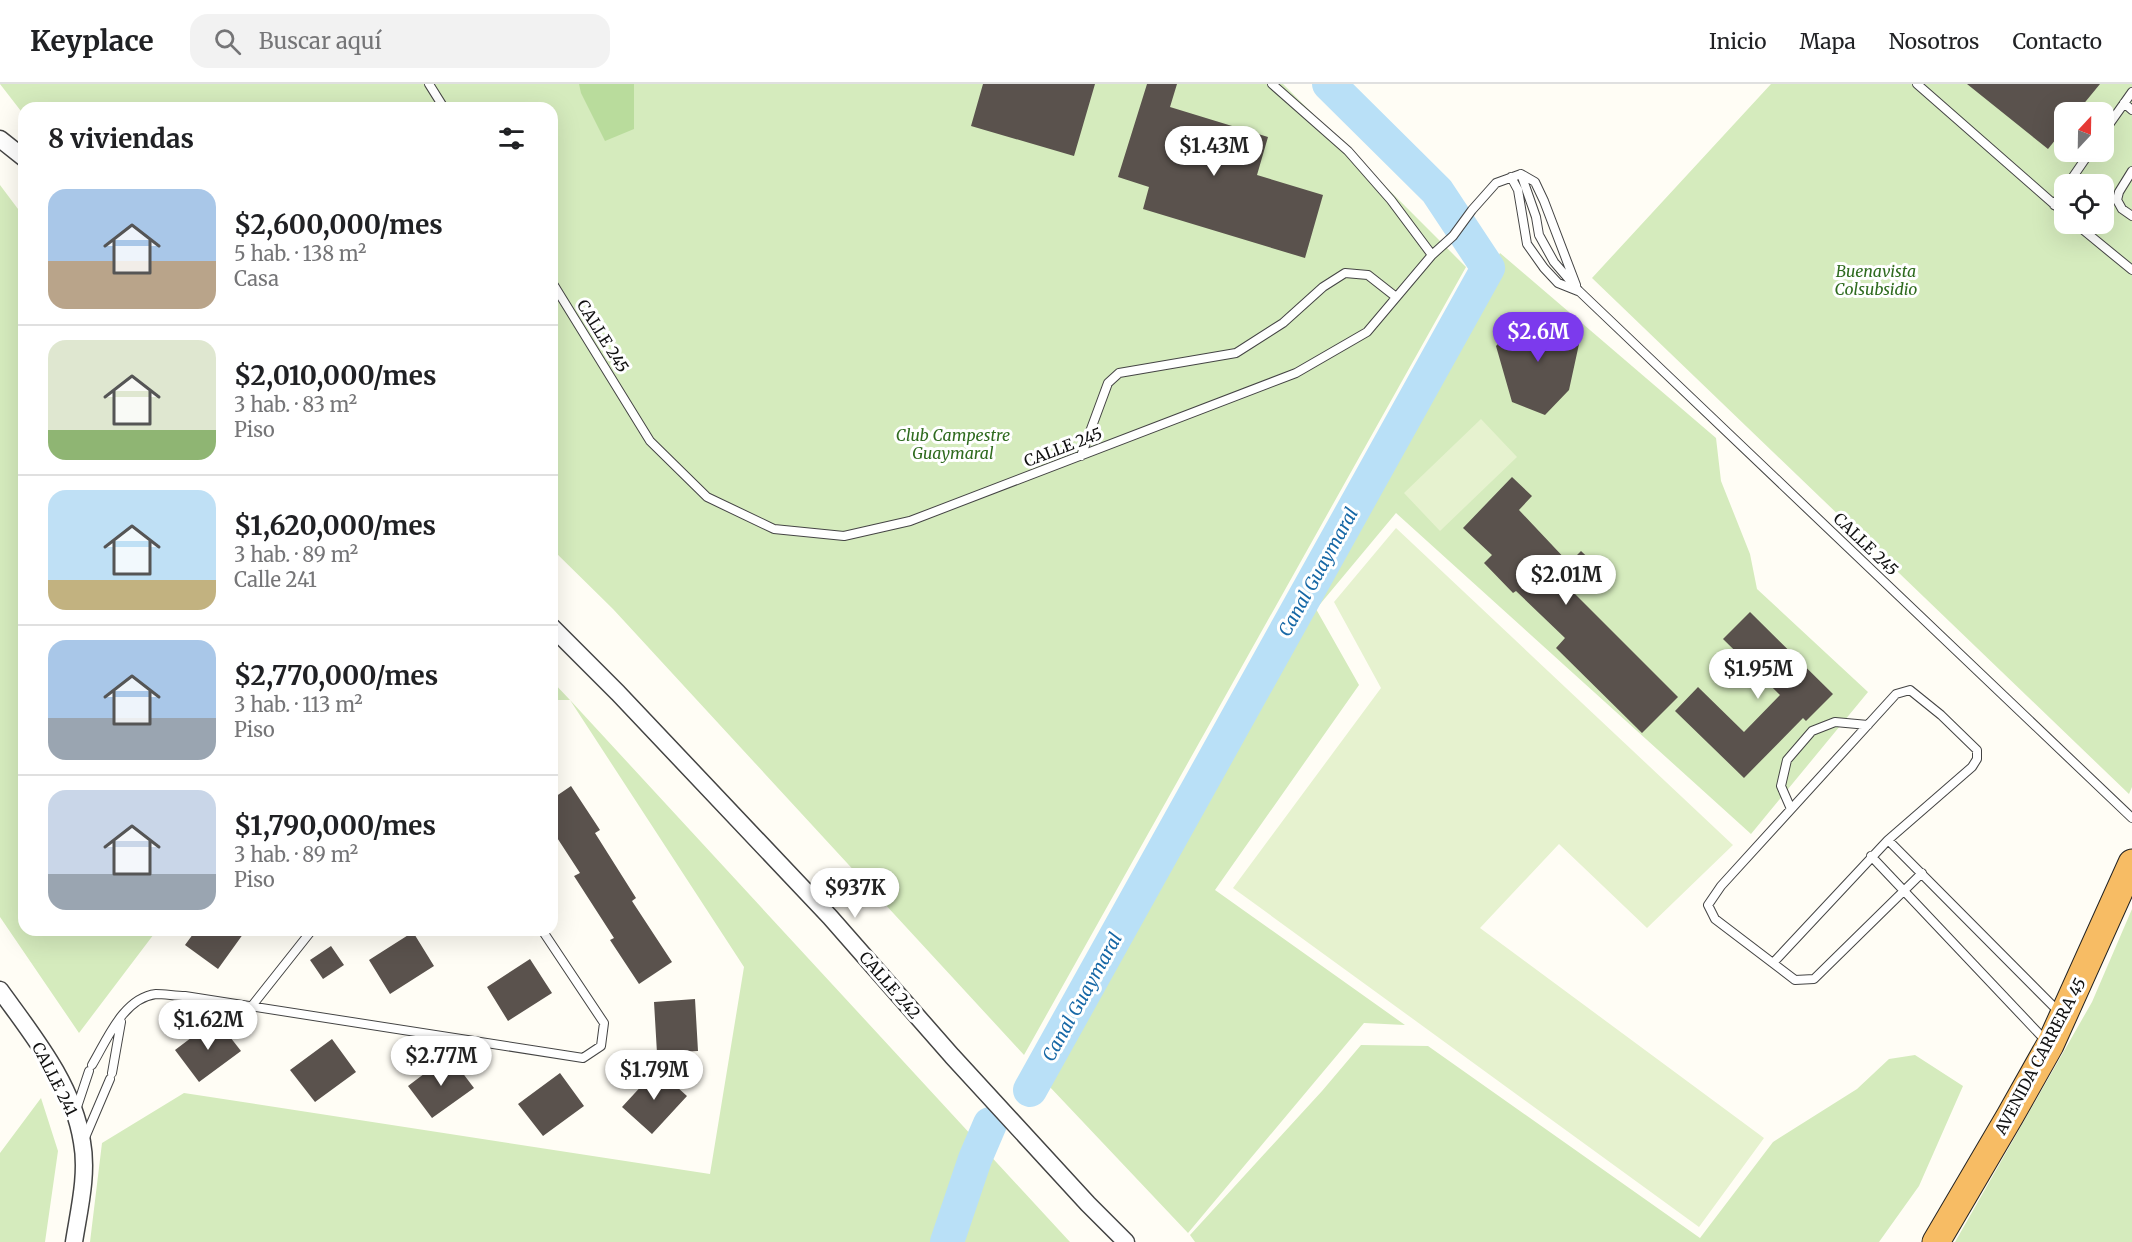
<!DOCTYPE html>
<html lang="es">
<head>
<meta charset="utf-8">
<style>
	:root { --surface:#fff; --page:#f2f2f2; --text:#202124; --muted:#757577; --line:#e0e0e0; --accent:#7c3aed }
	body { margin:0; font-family:Merriweather,serif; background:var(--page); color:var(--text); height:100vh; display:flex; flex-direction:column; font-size:22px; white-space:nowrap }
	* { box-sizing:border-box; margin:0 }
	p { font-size:20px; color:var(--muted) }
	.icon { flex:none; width:33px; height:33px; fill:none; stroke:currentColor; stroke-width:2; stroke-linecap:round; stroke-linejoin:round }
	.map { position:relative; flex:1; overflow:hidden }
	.details { position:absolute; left:18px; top:18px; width:540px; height:834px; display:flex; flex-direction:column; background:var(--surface); border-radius:18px; box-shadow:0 6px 24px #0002 }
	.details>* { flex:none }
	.needle { width:39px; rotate:22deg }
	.tools { position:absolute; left:2054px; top:18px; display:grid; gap:12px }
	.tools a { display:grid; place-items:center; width:60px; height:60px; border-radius:12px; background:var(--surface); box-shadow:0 6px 24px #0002; font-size:30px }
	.price { position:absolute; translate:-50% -51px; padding:0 14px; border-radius:21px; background:#fff; color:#222; font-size:20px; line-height:39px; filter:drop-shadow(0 2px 3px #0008) }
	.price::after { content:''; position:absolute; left:50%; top:36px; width:18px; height:14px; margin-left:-9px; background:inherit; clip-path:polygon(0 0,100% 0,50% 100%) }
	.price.on { background:var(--accent); color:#fff }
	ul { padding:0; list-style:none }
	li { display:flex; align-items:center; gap:18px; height:150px; padding:0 30px }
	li+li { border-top:2px solid var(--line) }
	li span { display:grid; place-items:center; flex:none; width:168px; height:120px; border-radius:18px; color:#555 }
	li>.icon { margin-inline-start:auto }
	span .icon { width:72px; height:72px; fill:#fffc; stroke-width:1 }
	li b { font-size:26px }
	h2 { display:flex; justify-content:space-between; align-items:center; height:72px; padding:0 30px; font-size:26px }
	header { display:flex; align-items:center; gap:36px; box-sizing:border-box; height:84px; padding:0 30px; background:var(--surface); border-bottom:2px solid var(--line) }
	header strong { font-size:28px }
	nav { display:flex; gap:33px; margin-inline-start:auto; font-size:21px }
	.search { width:420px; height:54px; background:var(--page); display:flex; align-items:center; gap:15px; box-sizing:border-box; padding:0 21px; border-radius:18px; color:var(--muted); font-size:22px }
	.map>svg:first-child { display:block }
	.green { fill:#d5ebbd; fill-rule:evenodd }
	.forest { fill:#b9dc9c }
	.pitch { fill:#e6f2cf }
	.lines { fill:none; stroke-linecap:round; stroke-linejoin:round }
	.river { stroke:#b9e0f7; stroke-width:34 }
	.building { fill:#5a524d }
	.service-casing { stroke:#444; stroke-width:10 }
	.minor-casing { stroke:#444; stroke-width:19 }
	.trunk-casing { stroke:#222; stroke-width:29 }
	.service { stroke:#fff; stroke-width:8 }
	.minor { stroke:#fff; stroke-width:16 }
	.trunk { stroke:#f7bc64; stroke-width:27 }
	.labels { text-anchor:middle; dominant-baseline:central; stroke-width:6; stroke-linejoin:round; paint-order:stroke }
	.park-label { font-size:16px; font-style:italic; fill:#2f6b1f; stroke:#fff }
	.street-label { font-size:16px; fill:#111; stroke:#fff }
	.water-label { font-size:18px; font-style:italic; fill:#1768a6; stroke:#fff }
</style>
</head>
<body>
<header>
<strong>Keyplace</strong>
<div class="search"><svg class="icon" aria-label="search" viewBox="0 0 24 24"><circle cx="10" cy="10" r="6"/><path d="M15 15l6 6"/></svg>Buscar aquí</div>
<nav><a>Inicio</a><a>Mapa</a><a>Nosotros</a><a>Contacto</a></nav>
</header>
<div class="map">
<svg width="2132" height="1158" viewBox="0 0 2132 1158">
	<rect width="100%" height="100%" fill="#fffdf5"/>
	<!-- green -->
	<path class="green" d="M0 0H1283L1466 183 1024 971 613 525 552 465V24H24V31Z
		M1771 0H2132V703L2129 710 1592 194ZM2064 28H2103V68H2064ZM2064 100H2103V140H2064Z
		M0 101 24 133V846H157L79 949 0 833Z
		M1500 169 1716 354 1721 397 1750 470 1757 505 1868 608 1751 750 1396 429 1316 525 1359 601 1215 806 1405 941 1364 939 1188 1149 1031 983Z
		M552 597 570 616 1070 1158H90L102 1059 184 1009 710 1090 744 883 570 616H552Z
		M2132 825V1158H1955L2092 918Z
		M1361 961 1428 962 1700 1154 1773 1058 1857 1005 1889 975 1915 971 1963 1002 1919 1102 1879 1158H1195L1190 1151 1322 1007Z
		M41 1014 58 1067 45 1158H0V1069Z"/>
	<!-- forest -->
	<path class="forest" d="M579 0H634V45L605 57 581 9Z"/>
	<!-- pitch -->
	<path class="pitch" d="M1481 335 1517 373 1440 447 1404 409Z
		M1396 444 1733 761 1647 844 1559 760 1480 844 1764 1054 1699 1143 1233 804 1381 604 1334 518Z"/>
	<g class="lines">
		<!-- river -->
		<path class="river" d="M1030 1006 1488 184 1437 107 1329 0
			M947 1158 975 1075 990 1040"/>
	</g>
	<!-- building -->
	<path class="building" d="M983 0H1095L1074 72 971 42Z
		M1147 0H1177L1170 23 1268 53 1257 91 1323 111 1305 174 1143 125 1149 103 1118 93Z
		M1967 0H2100L2077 28H2064V45L2048 65Z
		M1527 230 1548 236 1579 260 1569 306 1545 331 1512 318 1496 262Z
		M1512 393 1532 412 1519 426 1569 479 1581 467 1599 484 1574 509 1678 613 1642 649 1556 564 1565 554 1516 507 1513 509 1484 479 1492 471 1463 444Z
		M1750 528 1833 610 1806 637 1803 634 1744 694 1675 627 1698 603 1744 648 1780 611 1723 555Z
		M571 702 600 746 595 749 636 814 632 817 672 878 639 900 610 856 614 854 574 792 580 789 552 746V715Z
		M196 846H246L218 885 185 861Z
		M413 848 434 882 390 910 369 876Z
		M331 862 344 881 323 895 310 876Z
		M530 875 552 909 508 937 487 903Z
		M695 915 698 967 657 969 654 918Z
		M216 935 241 967 199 998 175 966Z
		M332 955 356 988 315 1018 290 986Z
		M449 971 474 1004 432 1034 408 1002Z
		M657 985 687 1012 652 1050 622 1023Z
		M560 989 584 1022 543 1052 518 1020Z"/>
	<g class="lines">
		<defs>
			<path id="service" d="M429 0 444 24
				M1272 0 1348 67 1391 116 1432 171
				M1917 0 2064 129
				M2124 19 2132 26
				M2103 49 2132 8
				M2132 87 2119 108 2117 116 2122 125 2132 132
				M1521 90 1535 98 1544 117 1576 201
				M1511 93 1518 106 1527 160 1544 184 1558 199 1578 207
				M2068 100 2090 68
				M2054 121 2064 106
				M2076 140 2132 186
				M552 198 650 357 707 413 774 445 844 452 910 437 1296 289 1367 248 1432 171 1453 152 1472 126 1496 99 1521 90 1536 133 1539 151 1554 178 1579 207 2132 734
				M1081 372 1108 299 1119 289 1236 269 1283 239 1323 203 1345 189 1368 191 1396 213
				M1791 725 1781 702 1787 676 1812 647 1835 638 1868 641
				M1888 756 2061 930
				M1871 772 2046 957
				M1773 879 1888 756 1972 683 1977 675V666L1941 631 1910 606 1896 610 1721 802 1708 821 1715 835 1795 896 1814 895 1922 789
				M251 923 312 846
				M92 981C107 956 123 914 156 910 165 910 176 912 185 912L583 974 601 962 604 939 542 846
				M112 989 121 938
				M76 1026 89 987
				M84 1056 110 995"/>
			<path id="minor" d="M0 55 24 74
				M552 543 618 609 830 833 952 972 1088 1120 1126 1158
				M0 906C33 952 73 1000 82 1058 88 1090 79 1126 74 1158"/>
			<path id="trunk" d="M1936 1158 2010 1032 2050 961 2132 779"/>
		</defs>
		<!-- service casing -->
		<use href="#service" class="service-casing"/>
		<!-- minor casing -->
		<use href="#minor" class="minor-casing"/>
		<!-- trunk casing -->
		<use href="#trunk" class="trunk-casing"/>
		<!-- service -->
		<use href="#service" class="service"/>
		<!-- minor -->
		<use href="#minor" class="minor"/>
		<!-- trunk -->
		<use href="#trunk" class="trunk"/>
	</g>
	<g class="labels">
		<!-- park labels -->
		<g class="park-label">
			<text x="1876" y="187">Buenavista<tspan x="1876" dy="18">Colsubsidio</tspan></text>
			<text x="953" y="351">Club Campestre<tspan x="953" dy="18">Guaymaral</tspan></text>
		</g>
		<!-- street labels -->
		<g class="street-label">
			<text transform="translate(603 252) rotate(58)">CALLE 245</text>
			<text transform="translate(1063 363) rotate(-21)">CALLE 245</text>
			<text transform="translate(1866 460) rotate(44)">CALLE 245</text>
			<text transform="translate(890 901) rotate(49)">CALLE 242</text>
			<text transform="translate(2040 972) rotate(-62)">AVENIDA CARRERA 45</text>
			<text transform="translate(55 995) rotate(63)">CALLE 241</text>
		</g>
		<!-- water labels -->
		<g class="water-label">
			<text transform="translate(1318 488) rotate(-61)">Canal Guaymaral</text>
			<text transform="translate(1082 913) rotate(-61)">Canal Guaymaral</text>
		</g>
	</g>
</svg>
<div class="tools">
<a><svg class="needle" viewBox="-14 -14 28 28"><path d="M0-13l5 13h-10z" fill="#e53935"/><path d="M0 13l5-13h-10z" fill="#757577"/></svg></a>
<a><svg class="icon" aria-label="locate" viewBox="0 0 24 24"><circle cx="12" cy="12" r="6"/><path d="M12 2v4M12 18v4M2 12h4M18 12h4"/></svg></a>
</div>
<b class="price" style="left:1214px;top:93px">$1.43M</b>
<b class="price on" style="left:1538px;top:279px">$2.6M</b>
<b class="price" style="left:1566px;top:522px">$2.01M</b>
<b class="price" style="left:1758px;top:616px">$1.95M</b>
<b class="price" style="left:855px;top:835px">$937K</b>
<b class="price" style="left:208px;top:967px">$1.62M</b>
<b class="price" style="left:441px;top:1003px">$2.77M</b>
<b class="price" style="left:654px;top:1017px">$1.79M</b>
<section class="details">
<h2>8 viviendas<svg class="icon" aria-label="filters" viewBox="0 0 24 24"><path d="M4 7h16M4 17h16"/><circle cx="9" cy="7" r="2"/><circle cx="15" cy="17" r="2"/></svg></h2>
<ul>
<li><span style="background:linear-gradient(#a9c7e8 60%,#b9a48a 0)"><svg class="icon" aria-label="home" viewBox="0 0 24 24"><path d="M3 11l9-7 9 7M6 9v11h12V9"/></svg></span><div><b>$2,600,000/mes</b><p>5 hab. · 138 m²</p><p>Casa</p></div></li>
<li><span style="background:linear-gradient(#dfe7d0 75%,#8fb573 0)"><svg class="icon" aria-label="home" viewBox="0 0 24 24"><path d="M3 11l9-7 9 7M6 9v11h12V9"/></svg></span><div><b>$2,010,000/mes</b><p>3 hab. · 83 m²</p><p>Piso</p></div></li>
<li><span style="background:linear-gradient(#bfe0f5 75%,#c2b280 0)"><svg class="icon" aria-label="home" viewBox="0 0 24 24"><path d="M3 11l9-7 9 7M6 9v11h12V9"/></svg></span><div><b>$1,620,000/mes</b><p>3 hab. · 89 m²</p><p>Calle 241</p></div></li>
<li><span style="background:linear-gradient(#a9c7e8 65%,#9aa5b1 0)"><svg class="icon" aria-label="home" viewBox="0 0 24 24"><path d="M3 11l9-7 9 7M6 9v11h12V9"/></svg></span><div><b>$2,770,000/mes</b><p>3 hab. · 113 m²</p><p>Piso</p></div></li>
<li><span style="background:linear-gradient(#c9d6e8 70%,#9aa5b1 0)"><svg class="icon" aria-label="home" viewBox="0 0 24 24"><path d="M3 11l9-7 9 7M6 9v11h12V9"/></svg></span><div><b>$1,790,000/mes</b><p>3 hab. · 89 m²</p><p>Piso</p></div></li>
</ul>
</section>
</div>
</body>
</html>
